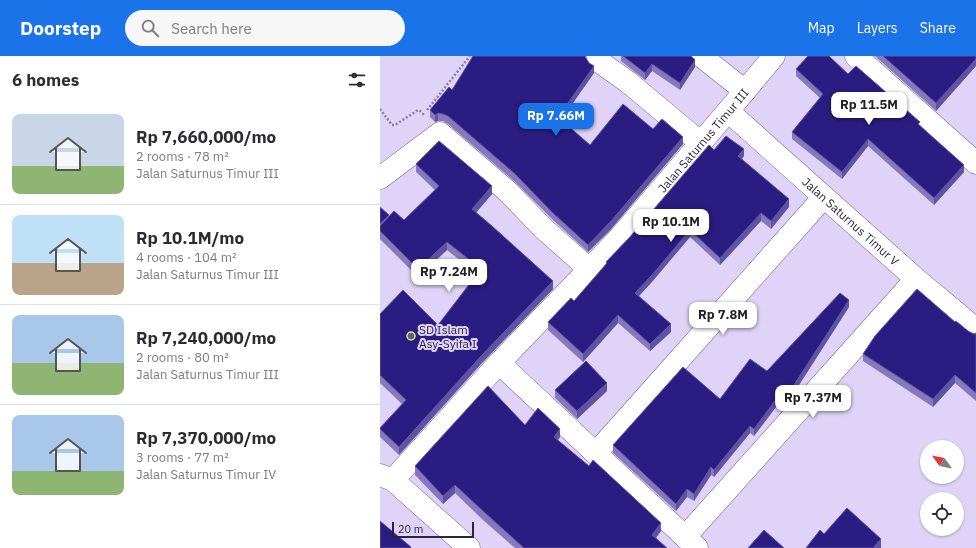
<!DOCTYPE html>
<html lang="en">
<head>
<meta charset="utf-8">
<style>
	:root { --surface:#fff; --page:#f7f7f7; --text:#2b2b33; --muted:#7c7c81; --line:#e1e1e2; --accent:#1a73e8 }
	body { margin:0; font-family:"IBM Plex Sans",sans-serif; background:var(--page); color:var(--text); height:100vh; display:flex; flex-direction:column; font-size:15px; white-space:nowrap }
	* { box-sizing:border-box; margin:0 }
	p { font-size:13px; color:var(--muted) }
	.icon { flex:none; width:22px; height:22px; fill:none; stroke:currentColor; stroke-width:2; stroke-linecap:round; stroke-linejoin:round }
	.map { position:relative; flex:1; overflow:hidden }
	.sheet { display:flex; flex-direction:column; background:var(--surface); width:380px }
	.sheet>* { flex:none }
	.needle { width:26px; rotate:303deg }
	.fabs { position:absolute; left:540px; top:384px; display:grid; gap:8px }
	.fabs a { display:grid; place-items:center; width:44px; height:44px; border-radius:50%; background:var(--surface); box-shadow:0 1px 3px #0004; font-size:20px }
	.scale { position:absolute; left:12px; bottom:10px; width:82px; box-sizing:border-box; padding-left:4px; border:2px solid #2c243a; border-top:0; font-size:11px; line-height:14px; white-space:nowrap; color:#2c243a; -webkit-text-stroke:3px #dfd4f7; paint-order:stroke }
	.price { position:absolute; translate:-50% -34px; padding:0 9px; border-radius:8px; background:#fff; color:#222; font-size:13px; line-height:26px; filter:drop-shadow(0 1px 2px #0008) }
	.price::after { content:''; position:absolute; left:50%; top:24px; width:12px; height:9px; margin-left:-6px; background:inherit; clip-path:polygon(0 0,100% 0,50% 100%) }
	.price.on { background:var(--accent); color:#fff }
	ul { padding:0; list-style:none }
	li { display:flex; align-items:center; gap:12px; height:100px; padding:0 12px }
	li+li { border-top:1px solid var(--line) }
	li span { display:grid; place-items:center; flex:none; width:112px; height:80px; border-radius:8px; color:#555 }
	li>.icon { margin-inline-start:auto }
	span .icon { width:48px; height:48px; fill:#fffc; stroke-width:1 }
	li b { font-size:17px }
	h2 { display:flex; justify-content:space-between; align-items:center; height:48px; padding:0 12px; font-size:17px }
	header { display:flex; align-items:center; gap:24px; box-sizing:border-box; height:56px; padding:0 20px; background:var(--accent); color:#fff }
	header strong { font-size:19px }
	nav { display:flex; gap:22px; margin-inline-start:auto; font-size:14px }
	.search { width:280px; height:36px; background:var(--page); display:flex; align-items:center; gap:10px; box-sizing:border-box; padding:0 14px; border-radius:22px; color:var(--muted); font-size:15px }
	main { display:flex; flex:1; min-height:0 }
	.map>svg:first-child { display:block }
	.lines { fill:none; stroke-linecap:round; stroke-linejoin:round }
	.street-casing { stroke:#746295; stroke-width:23 }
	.path { stroke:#887f9b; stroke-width:2.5; stroke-dasharray:2 2; stroke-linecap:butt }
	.street { stroke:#fff; stroke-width:22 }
	.wall { fill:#8578bc }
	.shaded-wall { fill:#6153a4 }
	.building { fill:#2b1c81; stroke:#6153a4 }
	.poi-dot { fill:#60701d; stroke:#dfd4f7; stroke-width:1.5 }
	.labels { text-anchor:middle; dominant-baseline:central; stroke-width:4; stroke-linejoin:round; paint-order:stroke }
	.street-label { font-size:12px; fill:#2c243a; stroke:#dfd4f7 }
	.poi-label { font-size:12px; fill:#2c243a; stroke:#dfd4f7; text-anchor:start }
</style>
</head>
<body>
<header>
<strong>Doorstep</strong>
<div class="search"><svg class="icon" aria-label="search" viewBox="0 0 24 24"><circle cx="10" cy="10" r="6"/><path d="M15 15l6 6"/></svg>Search here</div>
<nav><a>Map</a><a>Layers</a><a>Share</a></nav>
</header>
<main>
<section class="sheet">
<h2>6 homes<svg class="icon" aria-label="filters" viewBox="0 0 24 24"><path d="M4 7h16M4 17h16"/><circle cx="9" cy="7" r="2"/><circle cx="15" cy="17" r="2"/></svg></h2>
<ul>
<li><span style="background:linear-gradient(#c9d6e8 65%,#8fb573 0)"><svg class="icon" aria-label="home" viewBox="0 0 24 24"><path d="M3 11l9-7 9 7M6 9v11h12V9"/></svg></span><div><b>Rp 7,660,000/mo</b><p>2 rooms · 78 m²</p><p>Jalan Saturnus Timur III</p></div></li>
<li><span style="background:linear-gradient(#bfe0f5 60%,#b9a48a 0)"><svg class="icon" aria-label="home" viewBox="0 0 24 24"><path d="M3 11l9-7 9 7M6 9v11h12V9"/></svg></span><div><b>Rp 10.1M/mo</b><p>4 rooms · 104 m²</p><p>Jalan Saturnus Timur III</p></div></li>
<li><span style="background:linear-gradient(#a9c7e8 60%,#8fb573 0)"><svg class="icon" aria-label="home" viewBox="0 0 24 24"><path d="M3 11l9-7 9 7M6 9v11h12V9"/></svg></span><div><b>Rp 7,240,000/mo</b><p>2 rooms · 80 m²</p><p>Jalan Saturnus Timur III</p></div></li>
<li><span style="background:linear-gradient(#a9c7e8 70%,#8fb573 0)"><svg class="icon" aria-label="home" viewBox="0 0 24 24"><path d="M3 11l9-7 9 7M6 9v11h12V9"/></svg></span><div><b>Rp 7,370,000/mo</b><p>3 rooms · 77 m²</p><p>Jalan Saturnus Timur IV</p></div></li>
</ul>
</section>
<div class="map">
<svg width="596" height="492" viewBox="0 0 596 492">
	<rect width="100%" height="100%" fill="#dfd4f7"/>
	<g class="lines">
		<defs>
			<g id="street">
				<path d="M321 0 365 35"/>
				<path d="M476 0 596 107"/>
				<path d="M217 4 248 26 321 87"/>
				<path id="s1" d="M348 55 536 223 596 273"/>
				<path d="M0 122 60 77 126 134 164 173 209 213"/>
				<path d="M119 307 317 492"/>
				<path d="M216 397 444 141"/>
				<path d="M0 419 13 424 89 492"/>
				<path id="s2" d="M13 424 119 307 240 181 348 55 394 0"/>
				<path d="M305 481 536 223"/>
			</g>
		</defs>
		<!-- street casing -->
		<use href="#street" class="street-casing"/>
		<!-- path -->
		<path class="path" d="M0 53 12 69H15L38 54 40 55 44 59
			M47 54 90 0"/>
		<!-- street -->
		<use href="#street" class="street"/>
	</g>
	<!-- wall -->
	<path class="wall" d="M241 0H311L315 11 300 34 272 15 265 24 241 5Z
		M495 0H596V10L556 55Z
		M206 2 214 17 181 64 210 89 273 73 303 88 231 173 208 196 173 164 134 125 68 68 63 65H58L55 66 50 61V54L72 34Z
		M416 13 468 18 540 69 584 116 554 149 488 90 462 123 412 83V76L440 42 416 20Z
		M334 94 364 100 362 103 409 151 391 173 381 165 340 209 310 181 271 227 259 240 291 276 270 295 238 267 203 306 168 274V266L194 245 226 209V206Z
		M36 108 112 138 96 157 173 233 101 308 19 399 0 381V372L22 348 0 327V258L58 269 97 218 67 194 38 221 0 183V151L9 160 24 164 55 134 36 116Z
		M469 251 410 343 405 339 374 380 370 377 334 421 331 419 314 445 307 441 296 455 233 397V389L340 343 387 315Z
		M575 266 588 275 594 278 596 277V345L575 327 553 351 483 305V298Z
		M175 334 227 335 197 363 175 342Z
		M145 369 180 381 178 384 281 475 276 482 287 492H135L103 464 75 437 63 448 35 419V410Z"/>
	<!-- shaded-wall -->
	<path class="shaded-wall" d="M596 3V10L556 55V47Z
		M315 4V11L300 34V27Z
		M272 8V15L265 24V17Z
		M214 10V17L178 68V61Z
		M58 57V65L55 66V59Z
		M303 81V88L231 173 208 196V189Z
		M488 83V90L462 123V116Z
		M364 93V100L358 108V100Z
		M584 109V116L554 149V142Z
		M112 130V138L92 161V153Z
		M409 143V151L391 173V165Z
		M381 157V165L340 209V202Z
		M310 174V181L271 227 255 244V237Z
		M67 186V194L38 221V213Z
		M173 225V233L101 308 19 399V391L101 300Z
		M469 244V251L410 343V335Z
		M238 259V267L203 306V298Z
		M291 268V276L270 295V288Z
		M575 319V327L553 351V343Z
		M227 327V335L197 363V355Z
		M405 331V339L374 380V373Z
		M370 370V377L334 421V414Z
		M180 373V381L174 389V381Z
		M331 411V419L314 445V438Z
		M75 429V437L63 448V440Z
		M307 433V441L296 455V448Z
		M281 467V475L272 487V479Z
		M501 483V492H493Z"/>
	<!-- building -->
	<path class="building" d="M93 0H205L206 2 209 7 214 10 178 61 210 89 243 48 273 73 282 63 303 81 231 165 208 189 173 157 134 117 68 60 63 58 58 57 55 59 50 54 69 31 72 34Z
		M243 0H311L315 4 300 27 272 8 265 17Z
		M428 0H449L468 18 476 10 540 66 538 68 584 109 554 142 488 83 462 116 412 76 443 38 416 13Z
		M503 0H596V3L556 47Z
		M346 80 364 93 358 100 409 143 391 165 381 157 340 202 310 174 271 220 255 237 291 268 270 288 238 259 203 298 168 266 191 242 194 245 227 207 226 206 249 182 329 89 334 94Z
		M59 85 112 130 92 153 112 170 173 225 101 300 19 391 0 373V372L26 344 0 319V258L23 234 58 269 101 213 67 186 38 213 0 175V170L14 155 24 164 59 130 36 108Z
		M0 151 9 159 0 168Z
		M537 233 575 266 576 265 588 275 594 278 596 277V337L575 319 553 343 483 298 495 280Z
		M460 237 469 244 410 335 405 331 374 373 370 370 334 414 331 411 314 438 307 433 296 448 233 389 303 311 340 343 370 303 387 315Z
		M206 305 227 327 197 355 175 334Z
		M108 330 145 369 158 352 180 373 174 381 209 410 213 404 281 467 272 479 287 492H144L103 455 75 429 63 440 35 410Z
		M467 452 501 483 493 492H426L440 474 444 478Z
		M0 465 31 491 30 492H0Z
		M384 474 404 492H368Z"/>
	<!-- markers -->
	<circle class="poi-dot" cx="31" cy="280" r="4"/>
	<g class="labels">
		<!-- street labels -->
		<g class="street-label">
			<text stroke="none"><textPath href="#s2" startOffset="460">Jalan Saturnus Timur III</textPath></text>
			<text stroke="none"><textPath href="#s1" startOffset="165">Jalan Saturnus Timur V</textPath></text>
		</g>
		<!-- poi labels -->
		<g class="poi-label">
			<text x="39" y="273">SD Islam<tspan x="39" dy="14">Asy-Syifa I</tspan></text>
		</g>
	</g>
</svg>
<div class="fabs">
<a><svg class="needle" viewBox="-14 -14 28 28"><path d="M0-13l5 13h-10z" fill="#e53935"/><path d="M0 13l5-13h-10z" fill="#7c7c81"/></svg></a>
<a><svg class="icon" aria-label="locate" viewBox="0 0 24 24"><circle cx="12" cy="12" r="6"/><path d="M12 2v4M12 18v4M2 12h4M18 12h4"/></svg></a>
</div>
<div class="scale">20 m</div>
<b class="price" style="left:489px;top:70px">Rp 11.5M</b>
<b class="price on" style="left:176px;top:81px">Rp 7.66M</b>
<b class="price" style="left:291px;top:187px">Rp 10.1M</b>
<b class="price" style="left:69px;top:237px">Rp 7.24M</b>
<b class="price" style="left:343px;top:280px">Rp 7.8M</b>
<b class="price" style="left:433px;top:363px">Rp 7.37M</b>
</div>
</main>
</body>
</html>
